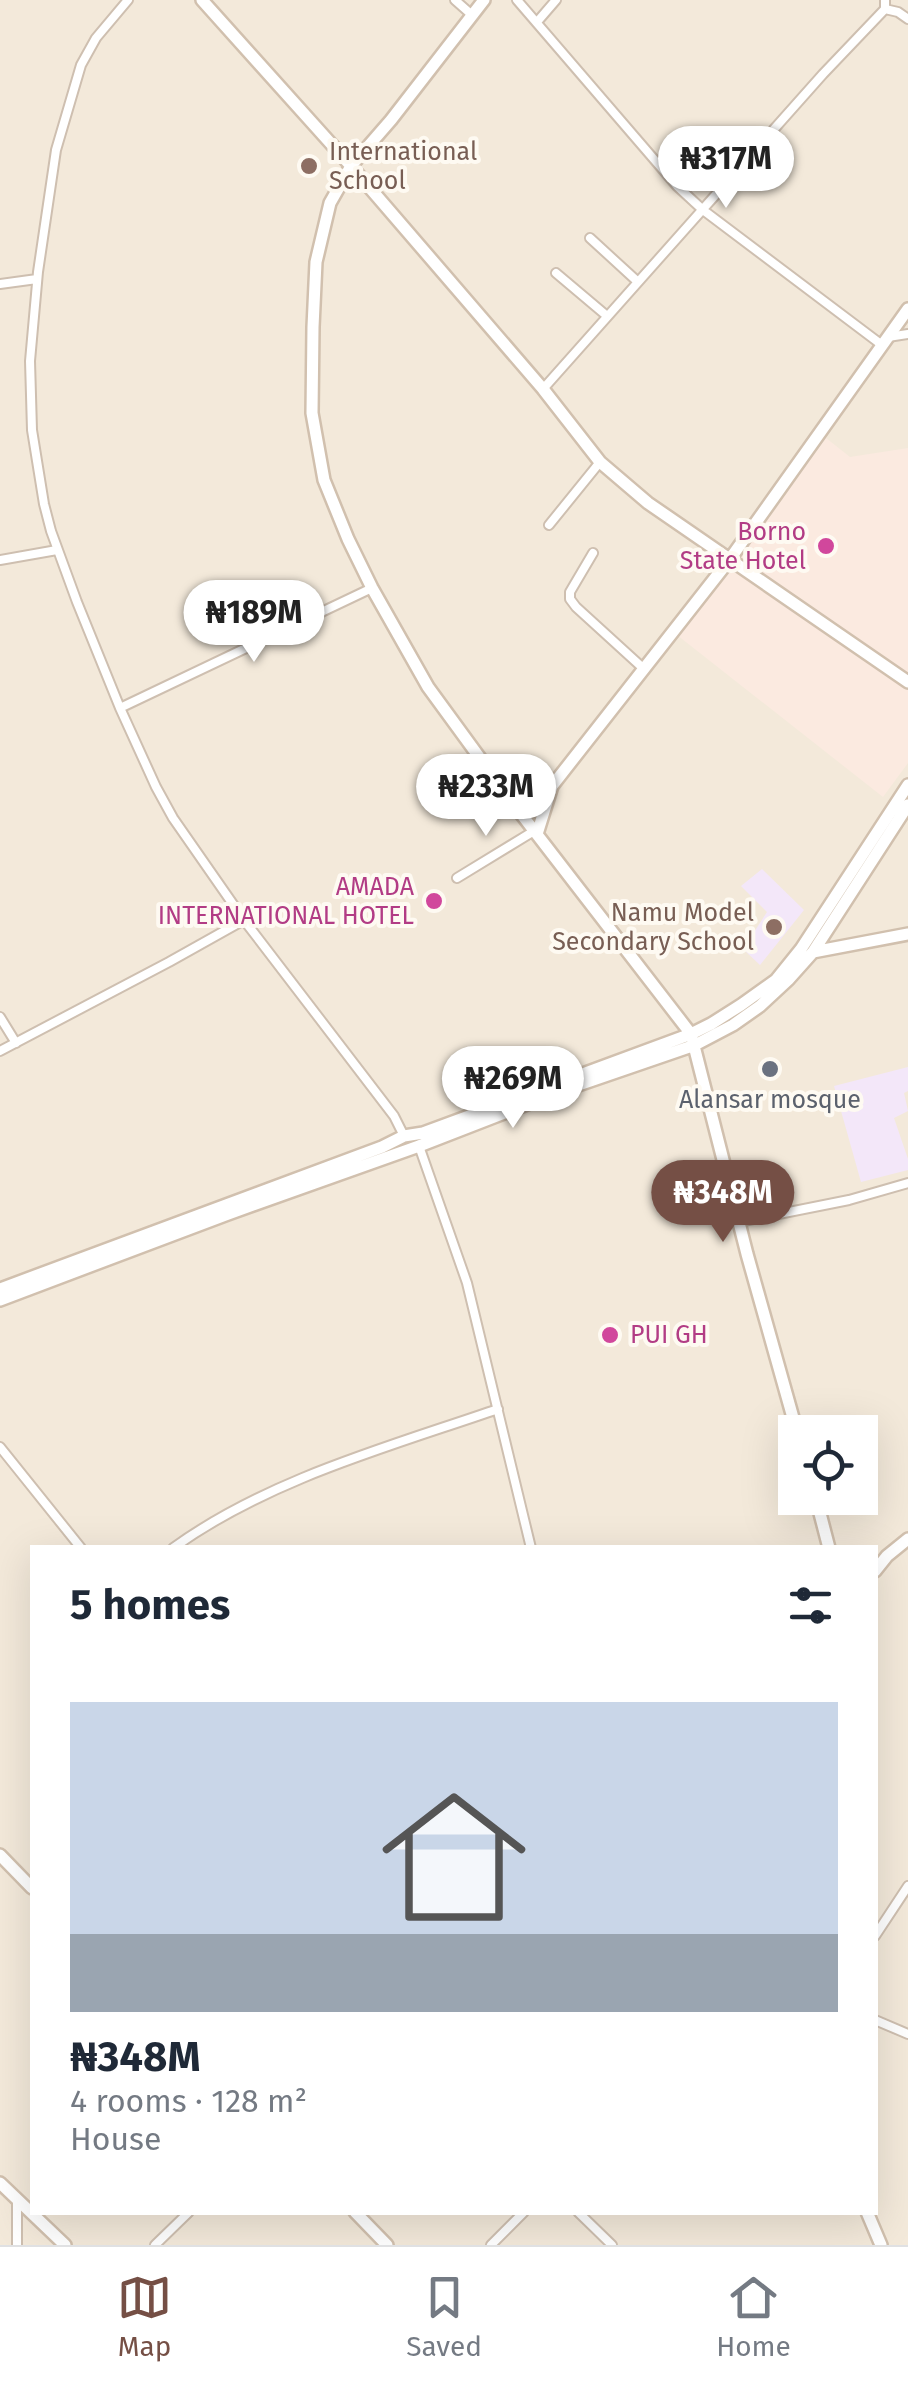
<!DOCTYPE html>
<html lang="en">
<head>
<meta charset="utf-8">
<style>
	:root { --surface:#fff; --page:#f6f6f7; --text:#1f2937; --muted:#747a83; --line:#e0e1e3; --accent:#754f45 }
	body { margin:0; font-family:"Fira Sans",sans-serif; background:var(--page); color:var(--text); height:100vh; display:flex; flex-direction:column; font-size:38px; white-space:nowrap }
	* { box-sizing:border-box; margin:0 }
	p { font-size:32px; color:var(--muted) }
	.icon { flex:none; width:55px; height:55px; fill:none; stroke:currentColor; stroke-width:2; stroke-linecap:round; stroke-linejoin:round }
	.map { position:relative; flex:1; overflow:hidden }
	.sheet { position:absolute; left:30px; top:1545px; width:848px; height:670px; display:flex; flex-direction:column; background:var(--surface); border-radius:0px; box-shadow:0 10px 40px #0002 }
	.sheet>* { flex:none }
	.fabs { position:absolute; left:778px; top:1415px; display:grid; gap:20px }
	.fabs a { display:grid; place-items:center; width:100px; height:100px; border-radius:0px; background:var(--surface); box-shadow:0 10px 40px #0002; font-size:50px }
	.price { position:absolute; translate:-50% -85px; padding:0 22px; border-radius:35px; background:#fff; color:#222; font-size:32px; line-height:65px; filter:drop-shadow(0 2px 5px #0008) }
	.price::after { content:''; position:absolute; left:50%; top:60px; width:30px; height:22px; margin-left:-15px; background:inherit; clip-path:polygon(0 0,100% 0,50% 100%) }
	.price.current { background:var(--accent); color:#fff }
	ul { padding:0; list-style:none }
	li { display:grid; align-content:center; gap:20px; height:530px; padding:0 40px }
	li span { display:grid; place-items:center; height:310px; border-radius:0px; color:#555 }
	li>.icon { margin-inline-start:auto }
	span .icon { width:180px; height:180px; fill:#fffc; stroke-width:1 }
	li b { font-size:42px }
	h2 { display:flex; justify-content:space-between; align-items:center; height:120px; padding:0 40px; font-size:42px }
	.tab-bar { display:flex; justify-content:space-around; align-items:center; height:140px; border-top:2px solid var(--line); background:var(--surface); font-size:28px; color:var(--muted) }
	.tab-bar a { display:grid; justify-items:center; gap:5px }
	.tab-bar .current { color:var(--accent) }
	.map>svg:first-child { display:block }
	.residential { fill:#f3e9da; fill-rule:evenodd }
	.commercial { fill:#fbeae0 }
	.education { fill:#f3e7f9 }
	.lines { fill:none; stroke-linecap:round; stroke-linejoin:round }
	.street-casing { stroke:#cebfb0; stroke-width:12 }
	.secondary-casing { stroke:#d1c0ae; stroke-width:16 }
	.street { stroke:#fff; stroke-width:8 }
	.secondary { stroke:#fff; stroke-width:11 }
	.education-dot { fill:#8d6e63; stroke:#fefaf2; stroke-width:4 }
	.hotel-dot { fill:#d1479c; stroke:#fefaf2; stroke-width:4 }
	.worship-dot { fill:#6b7280; stroke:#fefaf2; stroke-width:4 }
	.labels { text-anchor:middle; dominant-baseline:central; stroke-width:8; stroke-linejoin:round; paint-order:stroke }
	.education-label { font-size:25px; fill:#785e54; stroke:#fefaf2; text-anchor:start }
	.hotel-label { font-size:25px; fill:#b23c85; stroke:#fefaf2; text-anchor:end }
	.worship-label { font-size:25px; fill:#5b616d; stroke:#fefaf2 }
</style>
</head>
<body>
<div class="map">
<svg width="908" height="2245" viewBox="0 0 908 2245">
	<rect width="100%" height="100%" fill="#fcf6eb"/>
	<!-- residential -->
	<path class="residential" d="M0 0H908V2245H0ZM795 1432H860V1498H795ZM32 1548H875V2212H32Z"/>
	<!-- commercial -->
	<path class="commercial" d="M826 438 850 457 908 448V763L883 797 677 635Z"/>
	<!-- education -->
	<path class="education" d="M762 869 804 910 760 965 743 949 767 912 741 886Z
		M908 1067V1091L904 1093 908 1111 894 1118 908 1159V1170L861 1182 834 1086Z"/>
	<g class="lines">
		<defs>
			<path id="street" d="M128 0 96 38 81 65 56 150 38 272 30 361 32 430 44 504 51 531 77 602 120 708 156 787 173 818 244 920 394 1116 404 1136
				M455 0 472 15
				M517 0 677 186 703 210 882 345
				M885 9 898 12 908 19
				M537 22 556 0
				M590 238 638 282
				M556 273 607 316
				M0 284 37 279
				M888 337 908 334
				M543 389 823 74 885 9V0
				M549 525 600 462
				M593 553 570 592V599L576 607 644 669
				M0 560 57 550
				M120 708 372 588
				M457 878 534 831
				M0 1017 16 1043
				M0 1051 169 962 244 920
				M419 1146 467 1283 531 1548
				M739 1222 849 1200 908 1183
				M0 1447 81 1548
				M173 1548C269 1479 388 1447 498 1409
				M875 1936 908 1886
				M875 2020 908 2034
				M17 2199V2245
				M578 2212 612 2245
				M155 2245 189 2212
				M491 2245 524 2212"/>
			<path id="secondary" d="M202 0 351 166 543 389 600 462 648 503 908 682
				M484 0 391 120 351 166 330 203 316 262 313 327 312 413 324 480 348 539 372 588 428 687 512 802 691 1034 747 1254 797 1432
				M512 802 552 786
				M537 834 552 786 730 559 908 309
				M813 952 908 934
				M0 1289 382 1147 404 1136 423 1133 691 1034 711 1024 741 1005 776 980 801 949 908 785
				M0 1300 228 1214 419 1146 561 1091 695 1045 733 1025 760 1006 788 980 813 952 908 805
				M816 1498 829 1548
				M875 1571 887 1556 908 1539
				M0 1855 32 1888
				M0 2183 65 2245
				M355 2212 387 2245
				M867 2212 881 2245"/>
		</defs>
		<!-- street casing -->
		<use href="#street" class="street-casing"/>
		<!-- secondary casing -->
		<use href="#secondary" class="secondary-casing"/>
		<!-- street -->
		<use href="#street" class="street"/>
		<!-- secondary -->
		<use href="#secondary" class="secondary"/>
	</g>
	<!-- markers -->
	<g class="education-dot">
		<circle cx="309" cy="166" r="10"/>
		<circle cx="774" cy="927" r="10"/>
	</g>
	<g class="hotel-dot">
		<circle cx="826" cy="546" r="10"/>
		<circle cx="434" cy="901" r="10"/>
		<circle cx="610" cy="1335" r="10"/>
	</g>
	<circle class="worship-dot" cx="770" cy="1069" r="10"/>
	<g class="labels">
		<!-- education labels -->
		<g class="education-label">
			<text x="329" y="152">International<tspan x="329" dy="29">School</tspan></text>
			<text x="754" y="913" text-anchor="end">Namu Model<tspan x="754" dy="29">Secondary School</tspan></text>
		</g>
		<!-- hotel labels -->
		<g class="hotel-label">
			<text x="806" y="532">Borno<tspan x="806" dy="29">State Hotel</tspan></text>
			<text x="414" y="887">AMADA<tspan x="414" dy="29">INTERNATIONAL HOTEL</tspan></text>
			<text x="630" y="1335" text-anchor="start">PUI GH</text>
		</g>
		<!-- worship labels -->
		<g class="worship-label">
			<text x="770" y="1100">Alansar mosque</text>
		</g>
	</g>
</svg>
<div class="fabs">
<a><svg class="icon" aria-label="locate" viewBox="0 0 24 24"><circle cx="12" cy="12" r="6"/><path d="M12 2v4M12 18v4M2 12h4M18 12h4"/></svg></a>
</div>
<b class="price" style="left:726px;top:211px">₦317M</b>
<b class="price" style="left:254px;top:665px">₦189M</b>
<b class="price" style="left:486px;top:839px">₦233M</b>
<b class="price" style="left:513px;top:1131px">₦269M</b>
<b class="price current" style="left:723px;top:1245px">₦348M</b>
<section class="sheet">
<h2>5 homes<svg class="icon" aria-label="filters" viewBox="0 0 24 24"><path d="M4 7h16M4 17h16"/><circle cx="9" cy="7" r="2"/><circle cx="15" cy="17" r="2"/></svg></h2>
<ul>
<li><span style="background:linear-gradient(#c9d6e8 75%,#9aa5b1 0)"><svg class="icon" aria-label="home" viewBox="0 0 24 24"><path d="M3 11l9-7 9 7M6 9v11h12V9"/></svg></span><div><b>₦348M</b><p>4 rooms · 128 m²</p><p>House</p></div></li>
</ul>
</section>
</div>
<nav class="tab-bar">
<a class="current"><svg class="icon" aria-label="map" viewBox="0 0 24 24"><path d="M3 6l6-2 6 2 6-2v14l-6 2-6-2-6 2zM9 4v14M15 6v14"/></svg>Map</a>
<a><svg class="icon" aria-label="saved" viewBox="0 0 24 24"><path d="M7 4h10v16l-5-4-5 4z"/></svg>Saved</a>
<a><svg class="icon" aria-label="home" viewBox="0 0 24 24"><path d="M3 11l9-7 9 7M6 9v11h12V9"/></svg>Home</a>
</nav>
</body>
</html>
